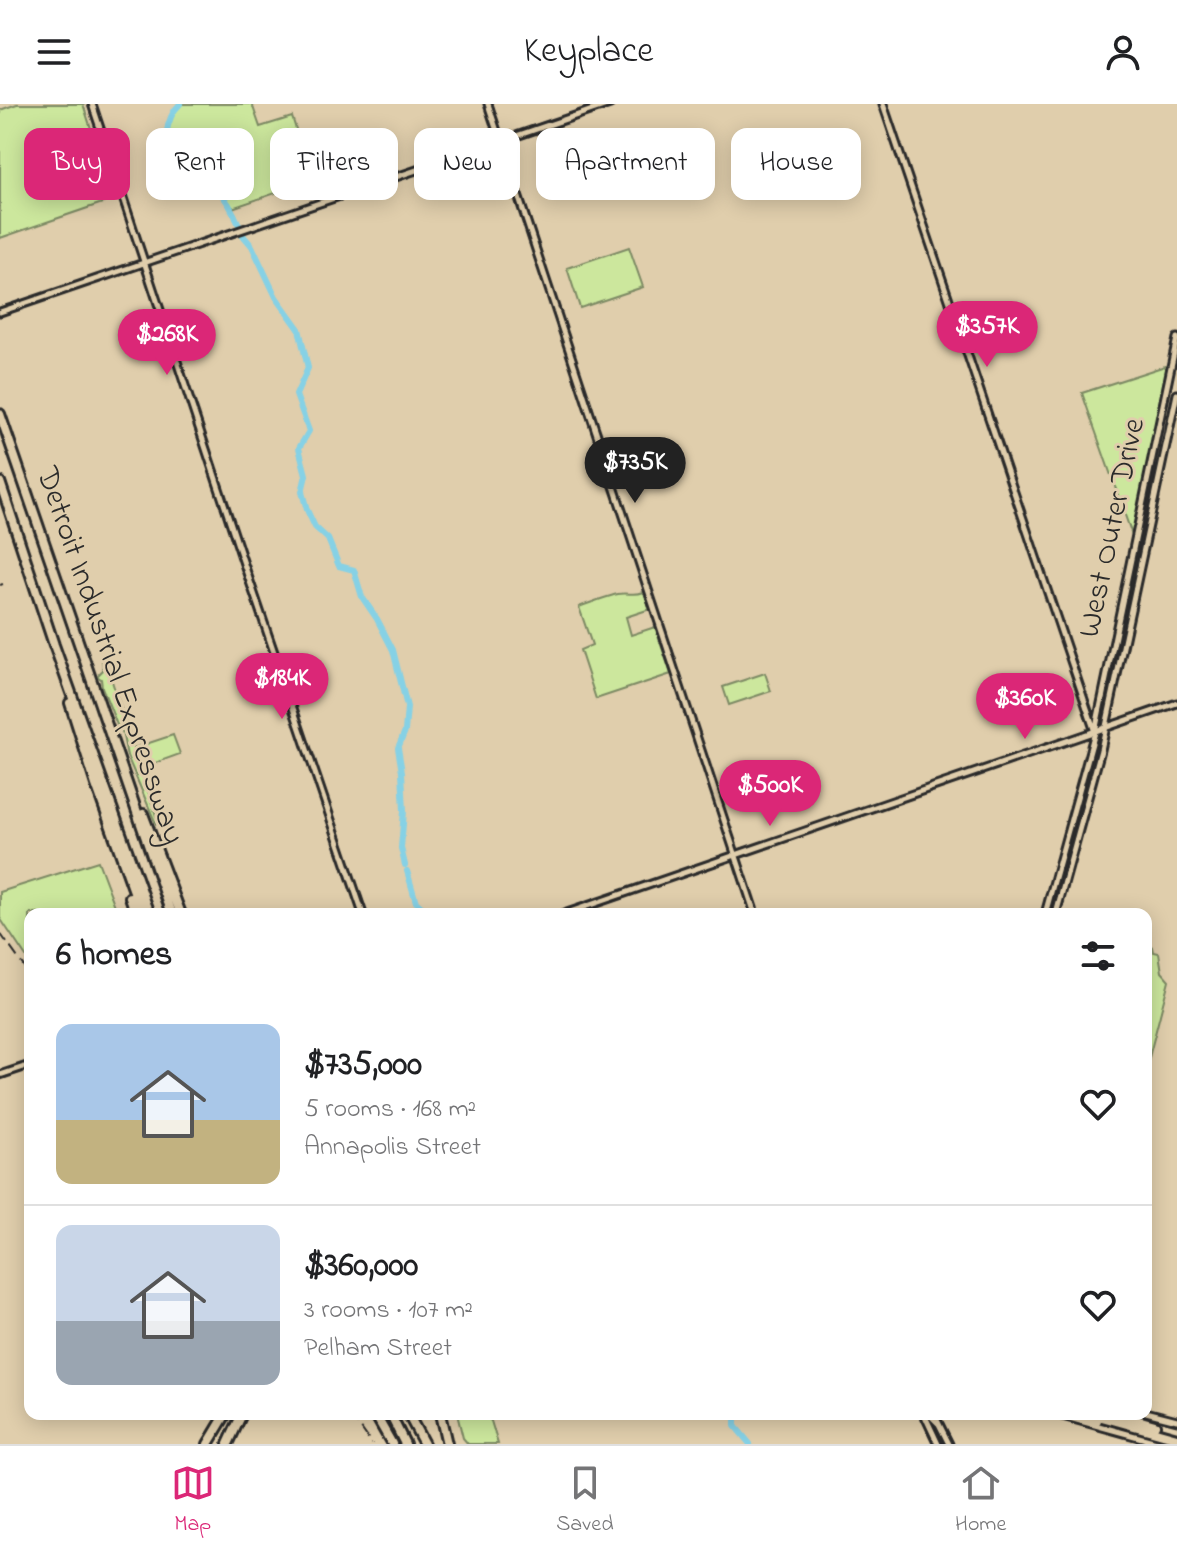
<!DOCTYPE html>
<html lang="en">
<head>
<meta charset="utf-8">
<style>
	:root { --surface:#fff; --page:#f2f2f2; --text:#202124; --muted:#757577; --line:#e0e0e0; --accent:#db2777 }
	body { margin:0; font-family:"Indie Flower",sans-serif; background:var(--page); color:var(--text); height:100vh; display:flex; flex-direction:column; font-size:30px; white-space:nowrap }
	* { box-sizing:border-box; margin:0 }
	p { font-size:26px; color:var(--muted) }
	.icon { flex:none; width:44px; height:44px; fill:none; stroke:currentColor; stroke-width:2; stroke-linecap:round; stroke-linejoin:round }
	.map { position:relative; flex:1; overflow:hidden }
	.drawer { position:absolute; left:24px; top:804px; width:1128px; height:512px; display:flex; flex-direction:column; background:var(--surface); border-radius:16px; box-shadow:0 4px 20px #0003 }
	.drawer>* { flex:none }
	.top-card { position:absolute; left:24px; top:24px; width:1130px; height:72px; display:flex; gap:16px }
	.price { position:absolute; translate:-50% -68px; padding:0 18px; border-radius:28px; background:var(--accent); color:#fff; font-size:26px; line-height:52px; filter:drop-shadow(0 2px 4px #0008) }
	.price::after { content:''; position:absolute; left:50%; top:48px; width:24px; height:18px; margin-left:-12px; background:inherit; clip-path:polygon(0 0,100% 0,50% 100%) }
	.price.on { background:#222; color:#fff }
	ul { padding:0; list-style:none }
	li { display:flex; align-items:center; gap:24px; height:200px; padding:0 32px }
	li+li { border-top:2px solid var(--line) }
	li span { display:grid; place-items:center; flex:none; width:224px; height:160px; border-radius:16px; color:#555 }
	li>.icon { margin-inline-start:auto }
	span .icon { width:96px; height:96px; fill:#fffc; stroke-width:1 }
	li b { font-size:34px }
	h2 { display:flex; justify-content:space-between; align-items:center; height:96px; padding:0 32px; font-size:34px }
	.chip { padding:0 28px; border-radius:16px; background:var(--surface); box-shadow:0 4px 20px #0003; font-size:28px; line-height:72px }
	.chip.on { background:var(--accent); color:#fff }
	header { display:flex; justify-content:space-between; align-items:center; height:104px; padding:0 32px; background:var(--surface); font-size:36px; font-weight:600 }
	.menu { display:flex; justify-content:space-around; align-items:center; height:112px; border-top:2px solid var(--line); background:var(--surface); font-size:22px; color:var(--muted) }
	.menu a { display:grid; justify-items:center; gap:4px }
	.menu .on { color:var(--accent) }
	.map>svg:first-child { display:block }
	.green { fill:#cce79d; stroke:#7c8964; stroke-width:2 }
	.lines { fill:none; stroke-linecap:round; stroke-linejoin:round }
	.river { stroke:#86d1e5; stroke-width:6 }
	.secondary-casing { stroke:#2b2b2b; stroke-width:11 }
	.highway-casing { stroke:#2b2b2b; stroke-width:14 }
	.secondary { stroke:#e0ceac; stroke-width:5 }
	.highway { stroke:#e0ceac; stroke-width:8 }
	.rail { stroke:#2b2b2b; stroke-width:2; stroke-dasharray:12 6; stroke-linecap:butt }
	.labels { text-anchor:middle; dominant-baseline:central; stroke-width:6; stroke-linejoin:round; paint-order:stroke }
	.street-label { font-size:32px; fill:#2b2b2b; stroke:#e0ceac }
</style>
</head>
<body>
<header><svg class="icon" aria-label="menu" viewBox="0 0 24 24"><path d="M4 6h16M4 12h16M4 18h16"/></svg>Keyplace<svg class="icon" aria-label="person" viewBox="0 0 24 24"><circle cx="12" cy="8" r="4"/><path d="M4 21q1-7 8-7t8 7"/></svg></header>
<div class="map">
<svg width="1177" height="1340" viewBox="0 0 1177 1340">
	<rect width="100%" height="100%" fill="#e0ceac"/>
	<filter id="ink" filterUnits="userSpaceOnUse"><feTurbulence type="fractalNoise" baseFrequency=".0125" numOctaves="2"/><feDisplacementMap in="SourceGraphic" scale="16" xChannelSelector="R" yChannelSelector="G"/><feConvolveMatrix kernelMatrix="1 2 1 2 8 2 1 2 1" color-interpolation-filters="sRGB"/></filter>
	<g filter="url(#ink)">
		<!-- green -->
		<path class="green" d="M17 0H83L114 95 0 134V6Z
			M180 0H252L260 23 292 13 304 50 299 52 308 78 232 104C225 89 208 76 193 70 187 67 180 71 174 66 159 52 167 13 180 0Z
			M629 143 643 183 580 204 567 164Z
			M1165 262 1167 265 1132 431 1082 289Z
			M644 488 650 505 626 513 631 531 655 523 671 570 596 595 580 546 592 541 579 503C592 498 605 493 618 490 628 488 634 492 644 488Z
			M102 555 105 556 134 644 173 631 180 650 141 664 158 718 156 720 127 652 121 622 117 621 102 583 101 575 97 572 103 566Z
			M765 569 771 587 729 601 723 583Z
			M98 757 118 810H30V859L0 814V788Z
			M1153 843 1154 848 1159 849 1162 868 1169 876 1146 965V845Z
			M457 1310H484L491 1317 498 1340H468L463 1334Z"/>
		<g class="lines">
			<!-- river -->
			<path class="river" d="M180 0C166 13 160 47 172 64 177 70 183 67 189 69 215 74 230 99 239 121
				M241 129 252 142 276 193 299 225 308 264 296 291 309 327 299 344 306 371 302 388 307 406 315 423 328 435 339 462 354 466 362 493 377 515 393 546 407 603 405 627 398 644 402 668 404 707 401 744 405 761
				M407 767 416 798 430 810
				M735 1310V1322L750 1340"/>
			<defs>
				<path id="secondary" d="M92 0 245 463 363 810
					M488 0 755 810
					M883 0 1095 628
					M0 208 610 0
					M564 810 1177 599
					M1045 810 1095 628 1177 234
					M1056 810 1101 646 1177 290
					M0 971 30 961
					M1146 1308 1177 1316
					M924 1310 938 1340
					M929 1310 938 1319
					M934 1310 949 1340
					M1055 1310 1164 1340"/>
				<path id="highway" d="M0 310 172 810
					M0 378 54 541 150 810
					M70 599 96 681 142 810
					M143 710 181 810
					M130 793 136 810
					M375 1310 392 1340
					M390 1310 405 1340
					M408 1310 424 1340
					M440 1310 447 1340
					M1067 1310 1097 1316
					M1091 1310 1177 1334
					M1117 1310 1155 1321
					M208 1340 226 1310
					M228 1340 242 1310"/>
			</defs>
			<!-- secondary casing -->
			<use href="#secondary" class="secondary-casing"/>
			<!-- highway casing -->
			<use href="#highway" class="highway-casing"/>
			<!-- secondary -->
			<use href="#secondary" class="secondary"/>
			<!-- highway -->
			<use href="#highway" class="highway"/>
			<!-- rail -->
			<path class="rail" d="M0 481 3 480
				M0 829 30 871
				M351 1310 372 1340"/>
		</g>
	</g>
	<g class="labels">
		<!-- street labels -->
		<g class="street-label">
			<text transform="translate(1113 424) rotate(-78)">West Outer Drive</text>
			<text transform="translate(109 552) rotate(71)">Detroit Industrial Expressway</text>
		</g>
	</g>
</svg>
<b class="price" style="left:987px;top:265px">$357K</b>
<b class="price" style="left:167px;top:273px">$268K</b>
<b class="price on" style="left:635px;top:401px">$735K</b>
<b class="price" style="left:282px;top:617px">$184K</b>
<b class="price" style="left:1025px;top:637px">$360K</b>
<b class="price" style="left:770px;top:724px">$500K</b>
<div class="top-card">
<a class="chip on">Buy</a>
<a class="chip">Rent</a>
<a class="chip">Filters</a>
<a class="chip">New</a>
<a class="chip">Apartment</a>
<a class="chip">House</a>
</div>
<section class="drawer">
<h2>6 homes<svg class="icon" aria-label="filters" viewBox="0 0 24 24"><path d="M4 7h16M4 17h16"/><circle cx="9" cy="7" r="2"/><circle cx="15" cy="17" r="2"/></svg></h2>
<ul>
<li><span style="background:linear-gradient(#a9c7e8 60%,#c2b280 0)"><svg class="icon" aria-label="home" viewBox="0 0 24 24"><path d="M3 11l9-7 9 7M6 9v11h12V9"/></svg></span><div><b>$735,000</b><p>5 rooms · 168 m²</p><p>Annapolis Street</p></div><svg class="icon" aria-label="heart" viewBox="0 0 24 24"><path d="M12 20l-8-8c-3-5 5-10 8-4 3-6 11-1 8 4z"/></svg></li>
<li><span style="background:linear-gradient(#c9d6e8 60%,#9aa5b1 0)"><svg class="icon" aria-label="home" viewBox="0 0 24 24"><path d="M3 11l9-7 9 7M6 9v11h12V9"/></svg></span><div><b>$360,000</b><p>3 rooms · 107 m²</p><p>Pelham Street</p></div><svg class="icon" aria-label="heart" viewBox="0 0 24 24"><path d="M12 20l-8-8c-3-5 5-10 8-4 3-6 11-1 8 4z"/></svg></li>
</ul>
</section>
</div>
<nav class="menu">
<a class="on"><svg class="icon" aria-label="map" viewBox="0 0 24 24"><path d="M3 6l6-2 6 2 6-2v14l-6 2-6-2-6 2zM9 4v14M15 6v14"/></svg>Map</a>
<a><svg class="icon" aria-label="saved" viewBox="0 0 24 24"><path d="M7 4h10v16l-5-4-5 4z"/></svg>Saved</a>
<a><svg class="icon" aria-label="home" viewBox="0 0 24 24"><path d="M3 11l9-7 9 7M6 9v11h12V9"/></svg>Home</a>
</nav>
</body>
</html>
